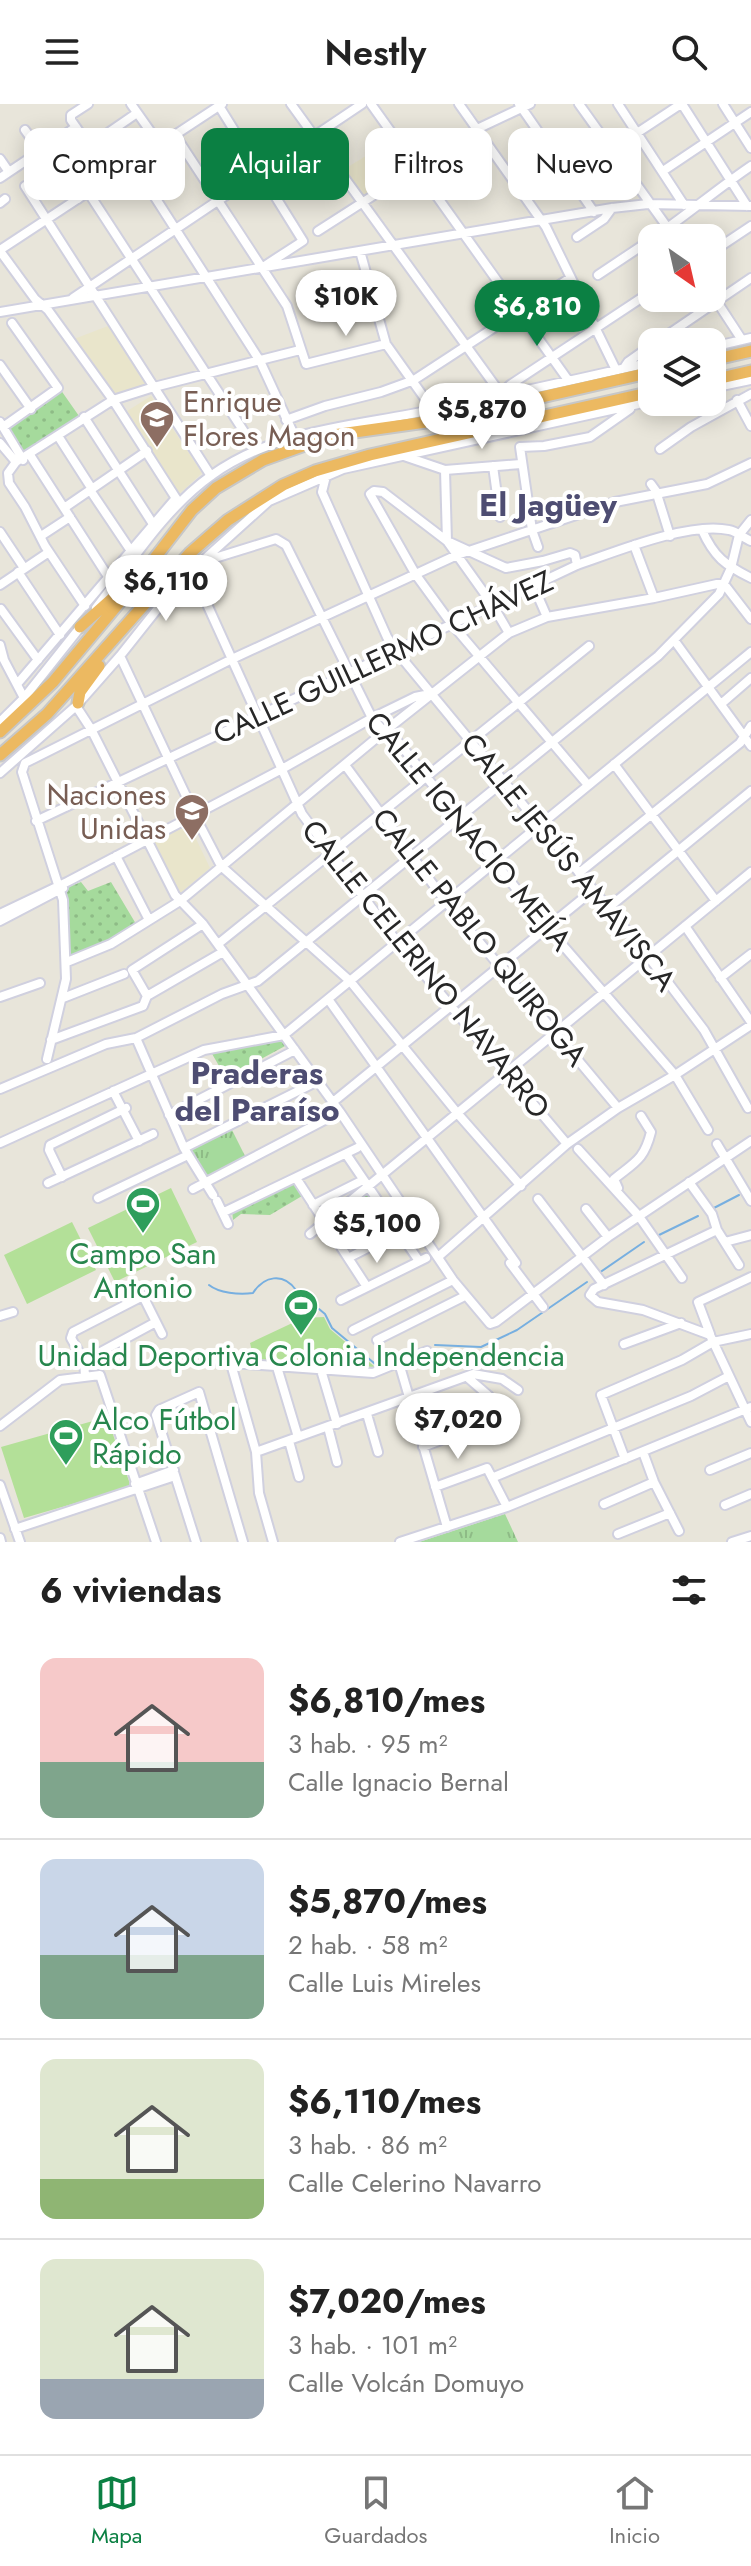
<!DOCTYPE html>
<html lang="es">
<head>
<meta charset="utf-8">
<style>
	:root { --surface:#fff; --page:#f6f6f6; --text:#222; --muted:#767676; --line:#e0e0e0; --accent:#0b8043 }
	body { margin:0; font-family:Jost,sans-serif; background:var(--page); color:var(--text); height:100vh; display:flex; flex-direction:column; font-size:30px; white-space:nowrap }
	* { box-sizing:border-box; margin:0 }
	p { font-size:26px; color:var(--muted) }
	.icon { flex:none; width:44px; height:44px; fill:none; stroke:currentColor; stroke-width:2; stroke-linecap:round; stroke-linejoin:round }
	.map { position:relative; height:1438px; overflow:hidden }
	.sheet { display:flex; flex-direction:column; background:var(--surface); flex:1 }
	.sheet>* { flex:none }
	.top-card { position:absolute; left:24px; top:24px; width:704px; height:72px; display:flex; gap:16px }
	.needle { width:52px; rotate:146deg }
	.fabs { position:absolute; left:638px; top:120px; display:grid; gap:16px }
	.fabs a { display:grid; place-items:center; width:88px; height:88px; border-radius:16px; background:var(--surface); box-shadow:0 4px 20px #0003; font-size:40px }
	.price { position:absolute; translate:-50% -68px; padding:0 18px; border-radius:28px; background:#fff; color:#222; font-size:26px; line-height:52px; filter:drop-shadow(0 2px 4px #0008) }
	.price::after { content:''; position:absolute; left:50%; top:48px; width:24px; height:18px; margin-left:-12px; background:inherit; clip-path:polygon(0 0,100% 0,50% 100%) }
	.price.on { background:var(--accent); color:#fff }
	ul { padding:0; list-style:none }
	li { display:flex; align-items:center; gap:24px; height:200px; padding:0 40px }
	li+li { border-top:2px solid var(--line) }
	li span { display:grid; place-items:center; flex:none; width:224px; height:160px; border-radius:16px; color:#555 }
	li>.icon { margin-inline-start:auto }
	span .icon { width:96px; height:96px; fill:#fffc; stroke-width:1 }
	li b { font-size:34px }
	h2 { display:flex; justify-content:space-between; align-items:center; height:96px; padding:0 40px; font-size:34px }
	.chip { padding:0 28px; border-radius:16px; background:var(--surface); box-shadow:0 4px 20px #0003; font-size:28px; line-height:72px }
	.chip.on { background:var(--accent); color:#fff }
	header { display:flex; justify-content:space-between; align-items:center; height:104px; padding:0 40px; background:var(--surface); font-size:36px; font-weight:600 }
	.menu { display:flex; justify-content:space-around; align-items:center; height:112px; border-top:2px solid var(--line); background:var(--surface); font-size:22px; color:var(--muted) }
	.menu a { display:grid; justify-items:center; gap:4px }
	.menu .on { color:var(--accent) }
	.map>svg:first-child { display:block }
	.education { fill:#e9e5cb }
	.grass { fill:url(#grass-tufts) }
	.park { fill:url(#park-dots) }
	.pitch { fill:#b3e098 }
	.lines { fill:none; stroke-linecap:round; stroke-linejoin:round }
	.stream { stroke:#77afe0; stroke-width:2 }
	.minor-casing { stroke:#d0d0df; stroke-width:12 }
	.highway-casing { stroke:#c7c7c7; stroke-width:15 }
	.minor { stroke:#fff; stroke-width:8 }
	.highway { stroke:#ecb961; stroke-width:11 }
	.labels { text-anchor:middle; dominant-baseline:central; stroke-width:8; stroke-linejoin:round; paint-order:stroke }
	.education-label { font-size:30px; fill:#785e54; stroke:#fff; text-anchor:start }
	.street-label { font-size:30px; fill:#272727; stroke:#fff }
	.leisure-label { font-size:30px; fill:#27864d; stroke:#fff }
	.neighbourhood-label { font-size:32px; font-weight:bold; fill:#4e4d72; stroke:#fff }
</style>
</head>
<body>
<header><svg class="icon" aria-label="menu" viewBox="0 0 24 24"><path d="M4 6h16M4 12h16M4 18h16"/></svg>Nestly<svg class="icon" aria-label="search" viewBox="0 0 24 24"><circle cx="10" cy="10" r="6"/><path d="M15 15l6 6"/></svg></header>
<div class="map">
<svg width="751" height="1438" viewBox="0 0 751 1438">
	<defs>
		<pattern id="grass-tufts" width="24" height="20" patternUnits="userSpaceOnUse" patternTransform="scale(2)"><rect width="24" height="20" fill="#a5da9c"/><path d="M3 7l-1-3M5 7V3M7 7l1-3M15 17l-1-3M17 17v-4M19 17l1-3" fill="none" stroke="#8ebb86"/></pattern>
		<pattern id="park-dots" width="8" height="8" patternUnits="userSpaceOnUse" patternTransform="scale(2)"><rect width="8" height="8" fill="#a5da9c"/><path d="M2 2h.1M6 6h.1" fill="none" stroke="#8ebb86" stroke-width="1.8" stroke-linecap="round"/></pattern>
	</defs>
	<rect width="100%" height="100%" fill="#e8e5da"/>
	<!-- education -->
	<path class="education" d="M369 50 390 79 365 95 343 66Z
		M108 222 147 282 115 293 74 235Z
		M151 292 202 369 177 392 124 309Z
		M187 716 210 764 178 791 150 735Z"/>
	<!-- grass -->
	<path class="grass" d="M230 1022 247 1056 206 1077 185 1045Z
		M505 1410 518 1438H419Z"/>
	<!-- park -->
	<path class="park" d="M58 282 79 312 21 353 0 322Z
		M81 778 88 787 111 778 139 825 71 858 66 784Z
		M284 935 287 941 226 974 211 948Z
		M292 1078 302 1092 270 1111 241 1110 233 1116 232 1106Z
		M369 1088 387 1114 343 1137 332 1119Z"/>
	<!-- pitch -->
	<path class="pitch" d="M171 1084 197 1138 115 1178 88 1124Z
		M72 1118 96 1166 27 1200 4 1151Z
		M324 1213 330 1225 375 1263 254 1256 250 1239 303 1214Z
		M107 1313 131 1383 24 1414 1 1343Z"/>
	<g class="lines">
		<!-- stream -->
		<path class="stream" d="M743 438 751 441
			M712 1105 739 1091
			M657 1132 698 1112
			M599 1169 644 1138
			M209 1181C219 1189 239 1191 253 1189 264 1172 283 1168 296 1186 300 1192 299 1198 304 1204L319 1205 325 1210 332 1224 380 1264
			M435 1241 481 1243 517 1226 587 1178"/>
		<defs>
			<path id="minor" d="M88 0 71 11V16L89 42 115 71
				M131 0 160 41
				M291 0 501 290 510 281 652 187
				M371 0 568 276
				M459 0 546 123 616 266
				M519 0 594 108
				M579 0 675 134
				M618 0 684 101
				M682 0 747 102
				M723 0 751 44
				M219 2 303 137 266 161
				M25 26 40 47
				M637 29 681 0
				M175 31 287 202 306 260 386 240
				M89 42 137 9
				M0 55 9 68
				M133 59 260 257 294 331
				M56 62 78 95
				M663 67 751 8
				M0 74 76 23
				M25 82 211 372
				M88 88 256 346
				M0 99 5 95
				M318 127 477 25 530 0
				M577 133 604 115 612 104
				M653 134C687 111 717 85 751 62
				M0 146 222 0
				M0 147 35 195 48 206 113 296 179 399
				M360 147 386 240 433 306
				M712 148 751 122
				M598 171 652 135
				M712 190 742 236
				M73 194 362 0
				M0 208 612 104 648 100 751 102
				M657 238 751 174
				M712 243 751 234
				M0 261 31 305
				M624 264 628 258 652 241
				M712 284 751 276
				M737 296 751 322
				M84 313 153 420
				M286 316 325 302 381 288 414 276 570 174
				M0 318 23 356
				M3 323 58 284 12 219
				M58 332 92 385
				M0 339 16 358
				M660 345 691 323 751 290
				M30 351 109 474
				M404 352 445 366 521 360
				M493 362 500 413
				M445 366 447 437 492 500 509 529
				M326 372 322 388 387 533 396 547 648 852 704 926 748 1004
				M651 380 656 387 670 432
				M90 386 131 447
				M64 404 147 347
				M702 426C714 453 725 461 751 474
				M0 428 24 464
				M41 432 70 413
				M634 441 654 494
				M538 443 532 426 520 343 544 342 590 333 630 305
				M202 458 276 435 286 441 372 614 381 624 391 629 547 823 675 971 708 1026
				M577 461 575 451 570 449 543 457 506 464 447 437 383 388 374 387 370 390 416 471 451 519 588 681
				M192 467 302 710 397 838 567 1040
				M18 468 60 531
				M0 481 49 448
				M537 490 547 513
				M85 502 45 442 25 403 9 379 8 369 16 358 113 296 154 283 300 246
				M96 504C131 459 164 405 212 371 276 325 356 322 432 306 505 291 579 275 652 258
				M1 505 38 556
				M674 536 751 642
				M0 541 4 556 24 594
				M120 552 188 696
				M18 579 176 394
				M721 600 751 574
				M76 602 91 625 175 791 203 820 340 1008 453 1176 490 1220 496 1218 608 1133 751 1037
				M0 618 24 594 82 521
				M614 660 716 797
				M345 661 446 798 618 1004
				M0 669 76 602 120 552 178 479 269 397 343 365 652 297
				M194 710 221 762 350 877 458 1010 521 1082
				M36 717 577 461C615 448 690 417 729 426 736 427 744 434 751 437
				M116 752 149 816
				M579 769 740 639 751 622
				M607 805 751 687
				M0 810 67 778 282 665 372 614 415 593 430 590
				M0 817 63 784
				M685 822 751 918
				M218 840 589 542
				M67 858 111 840 180 797 385 627 509 529 547 513 654 494 717 480H724L751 515
				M720 874 751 850
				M147 892 132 866 203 820
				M147 892 223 848
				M0 893 40 879
				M63 894 124 870
				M328 895 516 1159
				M136 934 184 1044 213 1091
				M51 936 143 902 147 892
				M47 955 66 875 63 796 22 668 25 659 232 555 457 451 615 398 707 380 751 359
				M0 985 106 940 136 934 222 890 258 877 658 552 719 490 731 464 739 431 751 416
				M113 987 139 1037
				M333 998 592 787
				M169 1011 295 946
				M0 1039 204 946 284 931 751 548
				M717 1040 751 1097
				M184 1044 318 977
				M578 1045 638 1111 682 1174
				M346 1050 419 1157
				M62 1073 49 1046 50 1041 126 1004
				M296 1074 367 1183
				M689 1078 712 1110 717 1126 739 1161
				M48 1079 153 1030
				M618 1084 614 1075C635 1058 644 1056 651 1028L641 1012
				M193 1085 340 1008
				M98 1094 188 1051
				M538 1095 604 1181
				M217 1097 228 1120
				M313 1101 363 1076
				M586 1105 608 1133
				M224 1108 357 1044
				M717 1126 594 1185 590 1191 598 1198 643 1206 710 1231 751 1318
				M310 1130 751 768
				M725 1138 751 1131
				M438 1153 567 1040 618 1004 675 971 751 921
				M348 1154 399 1128
				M510 1159 543 1203
				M341 1196 426 1154
				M0 1212 13 1208
				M353 1226 453 1176
				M710 1230 698 1198 751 1173
				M377 1236 465 1192
				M624 1240 681 1219
				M84 1257 156 1218
				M219 1258 373 1269 427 1247
				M399 1259 447 1423
				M231 1260 256 1348 259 1389 273 1438
				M277 1263 298 1333
				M321 1266 337 1320
				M85 1272 84 1257 71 1234 73 1228 143 1192 162 1230
				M467 1273 489 1292
				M367 1310 378 1348
				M0 1322 60 1276 100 1271 156 1438
				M328 1323 337 1358
				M289 1337 299 1373
				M423 1343 465 1327
				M256 1348 473 1270 502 1275 518 1286
				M643 1348 654 1378 679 1427
				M625 1355 601 1291 682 1256 713 1238 751 1230
				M710 1366 751 1349
				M494 1373 691 1292 729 1272
				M135 1380 174 1366
				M0 1381 20 1438
				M435 1383 487 1364 507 1403
				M604 1400 654 1378
				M725 1401 751 1390
				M15 1425 175 1372
				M618 1430 670 1409
				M0 1434 1 1438
				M196 1438 156 1311 159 1306 199 1288 243 1438
				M400 1438 507 1403 751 1303
				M732 1438 751 1432"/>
			<path id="highway" d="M712 256 751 247
				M712 276 751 267
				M80 523 125 483
				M78 599 80 588 99 562
				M0 628 53 578 134 481 192 406 216 384 263 356 333 331 440 316 652 268
				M0 651 47 610 190 449 228 416 283 381 315 367 370 351 652 288"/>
		</defs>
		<!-- minor casing -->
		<use href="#minor" class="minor-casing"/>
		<!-- highway casing -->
		<use href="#highway" class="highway-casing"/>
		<!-- minor -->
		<use href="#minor" class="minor"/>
		<!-- highway -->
		<use href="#highway" class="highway"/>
	</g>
	<!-- icons -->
	<defs>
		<symbol id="school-pin" viewBox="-11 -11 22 30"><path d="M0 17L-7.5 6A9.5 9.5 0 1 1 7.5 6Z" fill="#8d6e63" stroke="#fff"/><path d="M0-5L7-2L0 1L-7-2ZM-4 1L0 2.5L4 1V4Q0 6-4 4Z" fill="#fff"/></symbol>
		<symbol id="stadium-pin" viewBox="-11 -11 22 30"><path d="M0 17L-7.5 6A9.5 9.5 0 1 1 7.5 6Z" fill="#2e9e5b" stroke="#fff"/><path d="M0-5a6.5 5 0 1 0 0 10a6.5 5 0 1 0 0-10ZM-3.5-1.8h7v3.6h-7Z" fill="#fff"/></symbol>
	</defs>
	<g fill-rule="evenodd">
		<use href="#school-pin" x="137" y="294" width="40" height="54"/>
		<use href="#school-pin" x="172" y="687" width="40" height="54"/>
		<use href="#stadium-pin" x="123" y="1080" width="40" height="54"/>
		<use href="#stadium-pin" x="281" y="1182" width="40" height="54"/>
		<use href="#stadium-pin" x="46" y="1312" width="40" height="54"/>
	</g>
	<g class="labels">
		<!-- education labels -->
		<g class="education-label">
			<text x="183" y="297">Enrique<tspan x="183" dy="34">Flores Magon</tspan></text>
			<text x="166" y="690" text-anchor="end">Naciones<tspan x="166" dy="34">Unidas</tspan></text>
		</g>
		<!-- street labels -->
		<g class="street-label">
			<text transform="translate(383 553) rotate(-25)">CALLE GUILLERMO CHÁVEZ</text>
			<text transform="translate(469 727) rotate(50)">CALLE IGNACIO MEJÍA</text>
			<text transform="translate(569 758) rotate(51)">CALLE JESÚS AMAVISCA</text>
			<text transform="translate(480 833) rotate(51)">CALLE PABLO QUIROGA</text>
			<text transform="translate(426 865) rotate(51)">CALLE CELERINO NAVARRO</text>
		</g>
		<!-- leisure labels -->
		<g class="leisure-label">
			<text x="143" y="1149">Campo San<tspan x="143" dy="34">Antonio</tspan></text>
			<text x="301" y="1251">Unidad Deportiva Colonia Independencia</text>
			<text x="92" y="1315" text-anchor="start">Alco Fútbol<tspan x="92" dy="34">Rápido</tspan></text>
		</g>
		<!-- neighbourhood labels -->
		<g class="neighbourhood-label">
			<text x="548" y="401">El Jagüey</text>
			<text x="257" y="969">Praderas<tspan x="257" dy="37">del Paraíso</tspan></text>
		</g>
	</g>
</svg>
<div class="fabs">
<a><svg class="needle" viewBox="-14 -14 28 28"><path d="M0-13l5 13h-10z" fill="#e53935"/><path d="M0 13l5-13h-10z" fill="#767676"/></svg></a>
<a><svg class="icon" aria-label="layers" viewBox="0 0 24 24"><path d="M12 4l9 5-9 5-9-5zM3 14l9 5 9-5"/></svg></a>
</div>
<b class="price" style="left:346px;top:234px">$10K</b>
<b class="price on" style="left:537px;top:244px">$6,810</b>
<b class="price" style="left:482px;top:347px">$5,870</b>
<b class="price" style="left:166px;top:519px">$6,110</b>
<b class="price" style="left:377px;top:1161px">$5,100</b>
<b class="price" style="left:458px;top:1357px">$7,020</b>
<div class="top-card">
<a class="chip">Comprar</a>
<a class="chip on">Alquilar</a>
<a class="chip">Filtros</a>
<a class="chip">Nuevo</a>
</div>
</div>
<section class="sheet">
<h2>6 viviendas<svg class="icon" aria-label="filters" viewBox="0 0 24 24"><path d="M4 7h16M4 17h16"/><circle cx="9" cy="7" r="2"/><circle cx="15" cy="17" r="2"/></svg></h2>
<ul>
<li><span style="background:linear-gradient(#f6c9c9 65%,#7fa58c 0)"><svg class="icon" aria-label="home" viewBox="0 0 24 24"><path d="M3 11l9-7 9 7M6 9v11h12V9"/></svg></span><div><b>$6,810/mes</b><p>3 hab. · 95 m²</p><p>Calle Ignacio Bernal</p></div></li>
<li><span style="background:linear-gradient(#c9d6e8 60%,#7fa58c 0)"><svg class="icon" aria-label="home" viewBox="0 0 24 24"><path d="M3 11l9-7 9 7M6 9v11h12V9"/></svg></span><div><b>$5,870/mes</b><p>2 hab. · 58 m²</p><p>Calle Luis Mireles</p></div></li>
<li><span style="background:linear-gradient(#dfe7d0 75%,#8fb573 0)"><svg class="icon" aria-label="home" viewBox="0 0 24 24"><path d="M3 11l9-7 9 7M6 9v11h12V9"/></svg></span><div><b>$6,110/mes</b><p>3 hab. · 86 m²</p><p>Calle Celerino Navarro</p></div></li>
<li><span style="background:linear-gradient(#dfe7d0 75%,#9aa5b1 0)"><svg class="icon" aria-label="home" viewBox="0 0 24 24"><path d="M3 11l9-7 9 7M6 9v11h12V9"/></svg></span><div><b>$7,020/mes</b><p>3 hab. · 101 m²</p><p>Calle Volcán Domuyo</p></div></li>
</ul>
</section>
<nav class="menu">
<a class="on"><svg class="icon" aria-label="map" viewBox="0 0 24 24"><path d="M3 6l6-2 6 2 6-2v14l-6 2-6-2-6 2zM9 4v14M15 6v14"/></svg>Mapa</a>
<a><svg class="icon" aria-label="saved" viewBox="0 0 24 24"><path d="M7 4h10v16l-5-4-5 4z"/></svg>Guardados</a>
<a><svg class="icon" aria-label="home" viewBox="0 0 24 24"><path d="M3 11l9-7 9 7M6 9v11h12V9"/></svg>Inicio</a>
</nav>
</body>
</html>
